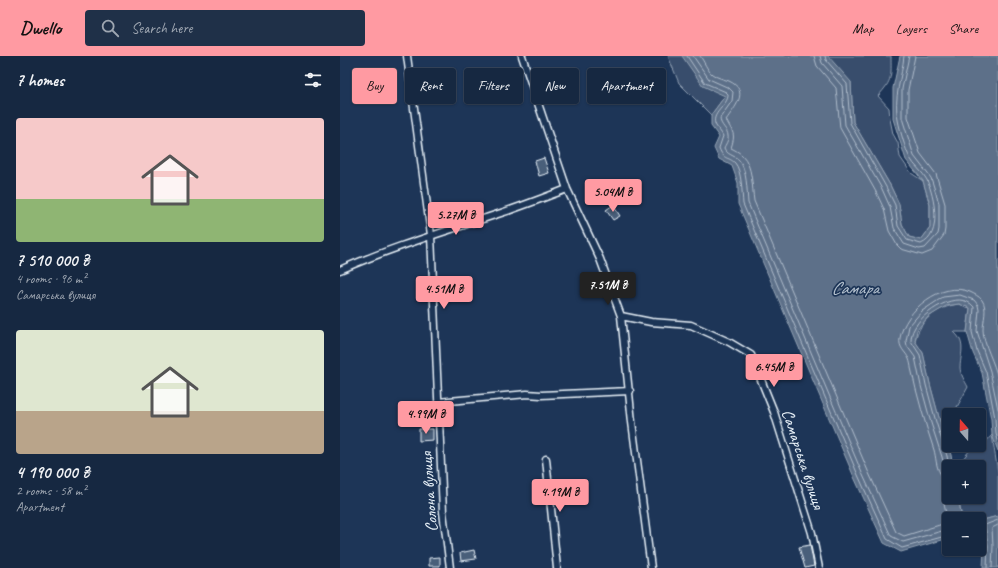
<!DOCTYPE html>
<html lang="en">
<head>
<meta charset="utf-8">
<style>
	:root { --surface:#162841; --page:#1f3048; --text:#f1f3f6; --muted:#9ea6b1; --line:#35445a; --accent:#ff9aa2 }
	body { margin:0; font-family:Caveat,sans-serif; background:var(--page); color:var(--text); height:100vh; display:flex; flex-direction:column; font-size:15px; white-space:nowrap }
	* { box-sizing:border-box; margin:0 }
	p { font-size:13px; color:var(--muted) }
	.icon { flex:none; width:22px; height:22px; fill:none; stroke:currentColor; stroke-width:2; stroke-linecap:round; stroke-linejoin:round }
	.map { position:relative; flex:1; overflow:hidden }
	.panel { display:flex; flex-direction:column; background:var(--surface); width:340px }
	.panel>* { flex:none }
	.banner { position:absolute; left:12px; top:12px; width:380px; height:36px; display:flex; gap:8px }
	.needle { width:26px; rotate:340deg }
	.fabs { position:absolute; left:602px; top:352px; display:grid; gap:8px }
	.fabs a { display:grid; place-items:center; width:44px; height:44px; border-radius:4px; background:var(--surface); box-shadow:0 1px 3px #0004,0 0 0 1px var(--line); font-size:20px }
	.price { position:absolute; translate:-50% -34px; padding:0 9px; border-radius:4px; background:var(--accent); color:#111; font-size:13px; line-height:26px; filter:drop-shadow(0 1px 2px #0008) }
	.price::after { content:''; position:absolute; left:50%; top:24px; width:12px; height:9px; margin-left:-6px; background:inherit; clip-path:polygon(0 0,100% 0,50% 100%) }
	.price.current { background:#222; color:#fff }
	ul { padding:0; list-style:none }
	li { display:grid; align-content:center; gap:8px; height:212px; padding:0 16px }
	li span { display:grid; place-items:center; height:124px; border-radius:4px; color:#555 }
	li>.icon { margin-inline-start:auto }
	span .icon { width:72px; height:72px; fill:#fffc; stroke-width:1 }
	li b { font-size:17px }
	h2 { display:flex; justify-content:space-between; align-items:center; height:48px; padding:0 16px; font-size:17px }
	.pill { padding:0 14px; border-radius:4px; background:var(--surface); box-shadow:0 1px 3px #0004,0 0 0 1px var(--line); font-size:14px; line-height:36px }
	.pill.current { background:var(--accent); color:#111 }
	header { display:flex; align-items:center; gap:24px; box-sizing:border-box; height:56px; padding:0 20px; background:var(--accent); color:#111 }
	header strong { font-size:19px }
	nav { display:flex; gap:22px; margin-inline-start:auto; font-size:14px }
	.search { width:280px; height:36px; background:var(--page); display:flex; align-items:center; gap:10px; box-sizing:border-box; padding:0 14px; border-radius:4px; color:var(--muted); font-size:15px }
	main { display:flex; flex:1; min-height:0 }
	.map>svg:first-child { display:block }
	.green { fill:#374d6c; stroke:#909fb2 }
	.water { fill:#5d7089; stroke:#95a4b5 }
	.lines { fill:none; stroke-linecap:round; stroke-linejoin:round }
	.shore { stroke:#b0bdcc; stroke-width:1 }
	.building { fill:#495e7a; stroke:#e8f1f8 }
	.minor-casing { stroke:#e8f1f8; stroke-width:9 }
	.minor { stroke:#1d3557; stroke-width:6 }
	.labels { text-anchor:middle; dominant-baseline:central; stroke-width:3.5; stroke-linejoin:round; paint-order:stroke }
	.street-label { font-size:17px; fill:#e8f1f8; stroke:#1d3557 }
	.water-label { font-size:18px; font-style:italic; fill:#b7c4d1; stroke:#1d3557 }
</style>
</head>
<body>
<header>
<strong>Dwello</strong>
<div class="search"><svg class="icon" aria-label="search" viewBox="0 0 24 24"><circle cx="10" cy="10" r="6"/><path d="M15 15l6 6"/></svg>Search here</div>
<nav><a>Map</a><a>Layers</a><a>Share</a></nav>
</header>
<main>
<section class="panel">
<h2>7 homes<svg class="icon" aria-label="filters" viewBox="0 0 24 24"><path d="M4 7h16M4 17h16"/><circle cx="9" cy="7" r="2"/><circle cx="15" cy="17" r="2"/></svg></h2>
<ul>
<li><span style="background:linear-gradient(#f6c9c9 65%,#8fb573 0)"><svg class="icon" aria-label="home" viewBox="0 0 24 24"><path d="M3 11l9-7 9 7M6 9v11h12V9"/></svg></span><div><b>7 510 000 ₴</b><p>4 rooms · 96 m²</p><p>Самарська вулиця</p></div></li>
<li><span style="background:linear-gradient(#dfe7d0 65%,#b9a48a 0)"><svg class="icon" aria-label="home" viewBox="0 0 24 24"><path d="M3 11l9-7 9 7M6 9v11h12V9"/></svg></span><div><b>4 190 000 ₴</b><p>2 rooms · 58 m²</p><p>Apartment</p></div></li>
</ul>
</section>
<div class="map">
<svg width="658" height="512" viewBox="0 0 658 512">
	<rect width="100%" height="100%" fill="#1d3557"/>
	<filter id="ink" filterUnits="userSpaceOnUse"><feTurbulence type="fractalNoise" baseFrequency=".025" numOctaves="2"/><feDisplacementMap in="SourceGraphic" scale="8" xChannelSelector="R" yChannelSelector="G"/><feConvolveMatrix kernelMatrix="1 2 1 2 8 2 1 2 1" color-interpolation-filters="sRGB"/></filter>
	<g filter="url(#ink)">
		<!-- green -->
		<path class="green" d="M328 0H551C551 20 553 24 538 40L549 52 550 63 553 78 558 87 560 101 571 117 583 125 590 149V172L581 184 569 181 562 168 559 148 550 129 513 66 511 26 385 40 371 59 339 27Z
			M619 248 630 252 627 276H614C626 287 621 296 620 311 620 318 625 325 628 331L617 351 616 359H609L608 365H600L590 328 583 297 575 285C580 264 597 251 619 248Z
			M652 379 658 417V460L639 465V463H622L618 441H639V411H623L622 404 634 389 642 390Z"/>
		<!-- water -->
		<path class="water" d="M342 0H488L511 26 513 66 550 129 559 148 562 168 569 181 581 184 590 172V149L583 125 566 104 553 63V32L560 0H658V395L652 379 651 363 642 317 633 297 627 276 630 252 619 248 606 250 588 261 577 274 575 285 583 297 590 328 600 365 611 399 613 411H609V441H618L622 463H609V482L561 496 544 487 514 421 398 148V127L392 110 379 103 374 92 379 81 371 70V59L385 40 363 30Z
			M658 460V512H643L644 490 643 473H639V465Z"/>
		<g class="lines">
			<!-- shore -->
			<path class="shore" d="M347 0 365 27 386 36 388 38C389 50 369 57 376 70 378 73 381 76 383 80L379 92C384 105 388 100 395 107 402 115 402 138 403 148L518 419 547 483 562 492 609 479
				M353 0 369 23 389 32 393 36 392 45 380 62C380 70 388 73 388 80 389 84 385 89 384 92 387 99 394 99 399 104 407 113 407 135 408 147L522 417 551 480 563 486 609 473
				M360 0C364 5 367 14 372 18 377 22 384 23 389 25 411 35 394 52 386 64 393 77 396 77 391 92 395 94 399 96 402 99 413 109 412 132 414 145L528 415 556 476 564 480 606 467C608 454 598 441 609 430
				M474 0 477 10 496 32 500 72 536 136 544 153 549 175 557 189 561 193 582 199 592 195 604 179 605 173V148L596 118 580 97 568 61V34L575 0
				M480 0 482 7 502 30 505 69 542 133 550 151 554 172 564 188 579 193 585 192 598 178 599 173V147L591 122 574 100 562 62V33L569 0
				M485 0 486 4 507 28 510 67 546 131 555 149 558 170 567 184 581 188C603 179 594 140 587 124 583 116 574 110 570 102 565 93 560 74 558 64 553 42 562 21 564 0
				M609 411 607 400 596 366 586 329 580 299 571 285C571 281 572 276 574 273 582 256 619 232 634 251L632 276 637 295 646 316 655 362 656 378 658 384
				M609 419 605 413 602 401 591 367 581 330 575 301 567 290 566 285 569 270 582 255 603 241 620 239 634 244 638 249 639 254 637 275 650 315 658 353
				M609 425C605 423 602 421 600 417 596 411 596 401 594 394 585 367 577 340 571 312 571 310 570 306 569 303 566 296 558 292 560 282 565 254 602 224 630 236 634 238 639 240 642 244 648 253 643 264 643 274 643 288 655 307 658 323
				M647 512 648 490 645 469 658 464
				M652 512 653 490 652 472 658 469"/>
		</g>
		<!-- building -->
		<path class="building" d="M94 16 95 25 83 26 82 17Z
			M204 102 209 117 199 120 195 105Z
			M273 149 280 160 273 164 266 154Z
			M79 373H93V384L79 385Z
			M470 489 474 510 465 512 459 491Z
			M134 494 136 503 121 505 120 497Z
			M100 501V510H89V502Z"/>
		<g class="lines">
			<defs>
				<path id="minor" d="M67 0 91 179 103 456 110 512
					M182 0 227 133 260 203 281 260 292 366 311 512
					M0 214C52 191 107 175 161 157 183 150 205 141 227 133
					M281 260 311 266 351 269 389 286 411 299 434 356 472 477 479 512
					M98 346 187 338 201 339 290 335
					M206 403 217 512"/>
			</defs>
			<!-- minor casing -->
			<use href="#minor" class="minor-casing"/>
			<!-- minor -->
			<use href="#minor" class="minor"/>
		</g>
	</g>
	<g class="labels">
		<!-- street labels -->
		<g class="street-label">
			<text transform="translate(463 403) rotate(72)">Самарська вулиця</text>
			<text transform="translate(89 436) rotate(-94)">Солона вулиця</text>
		</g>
		<!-- water labels -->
		<g class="water-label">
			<text x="515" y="232">Самара</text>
		</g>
	</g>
</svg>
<div class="fabs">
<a><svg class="needle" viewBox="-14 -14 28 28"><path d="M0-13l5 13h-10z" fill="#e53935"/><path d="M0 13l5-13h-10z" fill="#9ea6b1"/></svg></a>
<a>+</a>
<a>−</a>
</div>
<b class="price" style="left:273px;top:157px">5.04M ₴</b>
<b class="price" style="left:116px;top:180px">5.27M ₴</b>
<b class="price current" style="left:268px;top:250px">7.51M ₴</b>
<b class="price" style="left:104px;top:254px">4.51M ₴</b>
<b class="price" style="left:434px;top:332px">6.45M ₴</b>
<b class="price" style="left:86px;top:379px">4.99M ₴</b>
<b class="price" style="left:220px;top:457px">4.19M ₴</b>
<div class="banner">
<a class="pill current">Buy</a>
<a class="pill">Rent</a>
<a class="pill">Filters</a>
<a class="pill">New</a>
<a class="pill">Apartment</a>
</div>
</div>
</main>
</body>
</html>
